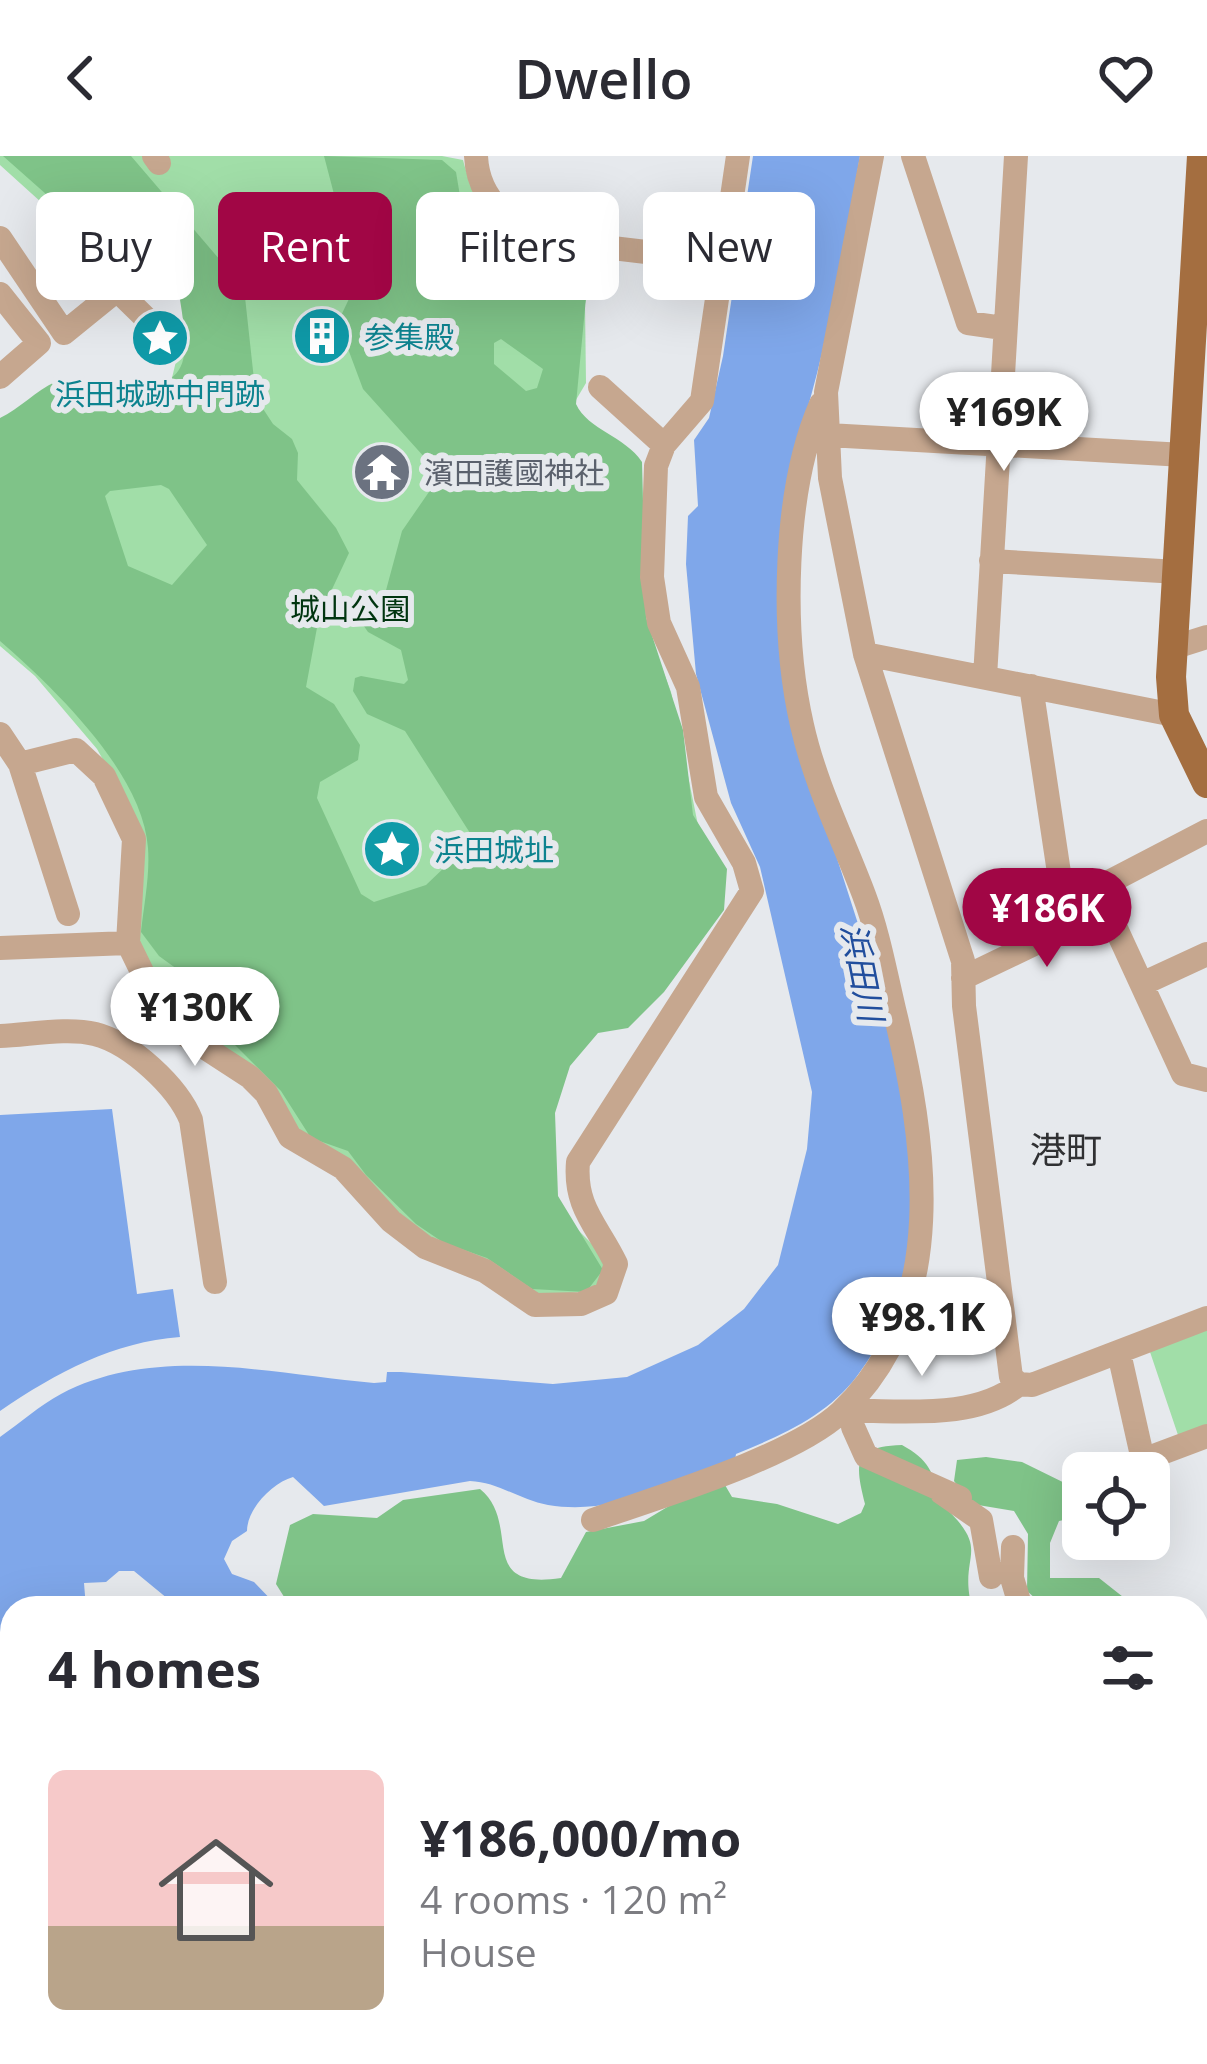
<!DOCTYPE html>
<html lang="en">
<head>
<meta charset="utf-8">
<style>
	:root { --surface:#fff; --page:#f2f2f3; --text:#2b2b33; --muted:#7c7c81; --accent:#a10645 }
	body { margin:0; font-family:"Open Sans","Noto Sans JP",sans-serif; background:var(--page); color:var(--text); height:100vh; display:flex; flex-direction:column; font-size:45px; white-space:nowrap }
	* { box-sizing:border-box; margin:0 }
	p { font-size:39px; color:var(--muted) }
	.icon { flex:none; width:66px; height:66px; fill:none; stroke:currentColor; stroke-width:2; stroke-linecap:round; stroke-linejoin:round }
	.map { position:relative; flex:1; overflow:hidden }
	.panel { position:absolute; left:0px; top:1440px; width:1209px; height:468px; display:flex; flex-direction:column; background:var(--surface); border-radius:36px 36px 0 0; box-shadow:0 12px 48px #0002 }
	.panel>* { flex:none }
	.top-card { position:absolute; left:36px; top:36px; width:1137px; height:108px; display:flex; gap:24px }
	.tools { position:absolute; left:1062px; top:1296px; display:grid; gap:24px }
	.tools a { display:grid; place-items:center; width:108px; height:108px; border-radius:18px; background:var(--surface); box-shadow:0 12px 48px #0002; font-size:60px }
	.price { position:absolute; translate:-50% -102px; padding:0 27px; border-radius:42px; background:#fff; color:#222; font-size:39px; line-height:78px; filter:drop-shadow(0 3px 6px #0008) }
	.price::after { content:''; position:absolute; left:50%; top:72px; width:36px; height:27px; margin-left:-18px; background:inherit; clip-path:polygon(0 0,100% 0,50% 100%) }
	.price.selected { background:var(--accent); color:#fff }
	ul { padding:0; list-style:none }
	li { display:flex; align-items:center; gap:36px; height:300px; padding:0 48px }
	li span { display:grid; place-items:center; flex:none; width:336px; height:240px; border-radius:18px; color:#555 }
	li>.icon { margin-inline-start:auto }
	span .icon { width:144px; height:144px; fill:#fffc; stroke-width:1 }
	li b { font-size:51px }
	h2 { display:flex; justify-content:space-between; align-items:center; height:144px; padding:0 48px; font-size:51px }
	.tag { padding:0 42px; border-radius:18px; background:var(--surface); box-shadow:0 12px 48px #0002; font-size:42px; line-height:108px }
	.tag.selected { background:var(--accent); color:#fff }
	header { display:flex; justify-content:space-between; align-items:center; height:156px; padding:0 48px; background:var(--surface); font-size:54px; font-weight:600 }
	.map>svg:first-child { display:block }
	.green { fill:#a1dea8 }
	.forest { fill:#7fc388; fill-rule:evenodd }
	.water { fill:#7fa7ea }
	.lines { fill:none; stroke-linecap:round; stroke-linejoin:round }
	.minor { stroke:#c6a78f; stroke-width:24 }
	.major { stroke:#a46e40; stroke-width:30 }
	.labels { text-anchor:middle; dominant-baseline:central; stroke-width:12; stroke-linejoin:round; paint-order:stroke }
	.culture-label { font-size:30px; fill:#0d838f; stroke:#e6e9ed; text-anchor:start }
	.worship-label { font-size:30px; fill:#5b616d; stroke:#e6e9ed; text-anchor:start }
	.park-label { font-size:30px; fill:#013510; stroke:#e6e9ed }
	.water-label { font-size:33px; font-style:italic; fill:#214e9d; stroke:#e6e9ed }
	.quarter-label { font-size:36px; fill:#303133; stroke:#e6e9ed }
</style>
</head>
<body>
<header><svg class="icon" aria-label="back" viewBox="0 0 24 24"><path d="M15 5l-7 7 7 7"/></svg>Dwello<svg class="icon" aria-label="heart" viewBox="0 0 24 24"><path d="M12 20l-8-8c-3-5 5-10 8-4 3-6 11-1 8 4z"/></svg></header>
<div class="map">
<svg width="1207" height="1908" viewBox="0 0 1207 1908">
	<rect width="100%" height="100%" fill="#e6e9ed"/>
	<!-- green -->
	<path class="green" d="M0 0H442L463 4C478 68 539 80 594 99L585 148 586 227 567 259 671 536 699 674 596 873 567 906 551 956 555 1035 570 1066 607 1103V1117L593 1135 538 1140 435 1087 306 985 173 863 138 789 128 648 97 593 35 520 0 490V269L171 226 184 172 179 117 94 94 0 9Z
		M1207 1173V1270L1178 1279 1148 1190Z"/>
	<!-- forest -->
	<path class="forest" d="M3 0H131L244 132 256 242 273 268 292 283 298 297 297 324 336 372 349 397 319 461 306 531 334 548 360 589 358 604 320 626 317 642 361 738 374 746 426 729 469 688 470 677 405 575 367 558 353 535 355 522 361 520 404 528 408 524 401 494 368 476 357 460 385 438 402 375 431 333 426 303 363 233 338 166 357 126 324 0 442 4 456 16 474 124 532 140 562 120 587 131 576 248C588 274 625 280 642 306L646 461 683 574 693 659 727 713 724 754 664 836 628 872 598 877 570 910 555 957 558 1040 603 1114 586 1136 532 1133 487 1102 444 1087 416 1068 366 1019 348 995 311 982 281 935 208 862 188 821 159 800 141 776C144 749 150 719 148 692 143 617 54 532 0 485V262C19 253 37 234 55 226 66 222 82 227 93 228 197 239 192 213 176 120L99 85ZM501 183 543 213 537 232 526 235 494 208V187ZM161 329 169 333 207 389 172 429 128 410 105 340 110 335Z
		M902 1289C928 1303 935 1317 938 1345 996 1397 957 1395 972 1452H291L276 1428 290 1369 313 1358 377 1362 403 1344 480 1333C523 1368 474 1435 561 1422L586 1376 644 1365 699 1332 725 1329 732 1341 777 1348 838 1368 861 1357 865 1348C854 1305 854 1291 902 1289Z
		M986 1301 1022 1306 1083 1336V1360L1059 1365 1050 1387V1422H1099L1137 1452H1046L1027 1435 1028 1378 1014 1355 972 1348 954 1325 957 1304Z
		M1197 1777 1207 1779V1908H587L586 1896H1197Z"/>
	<!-- water -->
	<path class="water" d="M753 0H860C849 66 836 132 822 197 805 271 776 341 782 419 786 466 800 515 809 562 818 606 822 653 835 696 884 851 969 1073 857 1220 827 1260 780 1280 736 1298L735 1304C674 1327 615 1360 548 1349 520 1344 498 1326 470 1325L324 1350 293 1321C272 1327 247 1353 247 1375L232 1385 224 1403 232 1418 254 1426 279 1452H179L134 1415H119L106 1426 84 1427 86 1452H12V1896H297C328 1904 361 1904 393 1897L408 1908H0V1281C20 1267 40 1249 61 1238 156 1188 272 1218 374 1227L386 1226 387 1216H401L553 1228 627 1221 698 1189 744 1153 778 1109 807 993 812 936 760 711 731 647 696 518 686 408 688 360 698 350 694 284 709 262 723 200Z
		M112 953 137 1138 173 1133 180 1181C114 1186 57 1216 0 1255V959Z"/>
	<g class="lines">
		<!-- minor -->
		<path class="minor" d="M154 0 159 7
			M476 0C478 46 512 70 553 85L722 105
			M872 0 826 236 830 322 865 498 963 805 964 850 1011 1221 1019 1228 1032 1229 1207 1162
			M913 0 968 167 1003 172
			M0 82 64 177 117 134 162 178
			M0 138 39 187 0 221
			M600 231 664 289
			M828 279 1184 299
			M991 405 1178 416
			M1172 492 1207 481
			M865 498 1174 559
			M985 521 1016 0
			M1031 530 1067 770
			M0 578 20 608 68 758
			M20 608 76 594 104 620 134 683 128 787 167 867 250 921 266 937 290 981 343 1012 391 1065 425 1091 485 1115 535 1149 581 1148 606 1137 616 1108C598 1070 574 1052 578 1006L752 735 744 707 706 641 688 531 659 467 652 421 656 310 664 289 702 245 738 0
			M1207 675 1111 725 1107 753 1183 918 1207 924
			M0 792 128 787
			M963 822 1107 753
			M1142 828 1207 798
			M0 880C29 879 67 871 95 878 131 887 178 931 191 964L215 1126
			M1119 1197 1143 1304 1207 1280
			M842 1255C896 1253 974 1266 1019 1228
			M853 1271 866 1300 960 1342
			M942 1337 981 1364 991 1421
			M593 1364C658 1341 793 1301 841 1256 952 1151 926 984 894 853 885 815 878 776 864 739 843 683 815 628 802 569 781 477 783 334 821 248
			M1013 1391 1012 1422 1021 1452
			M1197 1763 1207 1769"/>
		<!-- major -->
		<path class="major" d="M1202 0 1171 521 1174 559 1207 627"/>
	</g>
	<!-- icons -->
	<defs>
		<symbol id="building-disc" viewBox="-11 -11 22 22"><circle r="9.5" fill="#0f9aa8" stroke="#e6e9ed"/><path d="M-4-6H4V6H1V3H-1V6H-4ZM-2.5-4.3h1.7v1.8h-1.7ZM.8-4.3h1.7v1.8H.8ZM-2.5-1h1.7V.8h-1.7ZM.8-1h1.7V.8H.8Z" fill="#fff"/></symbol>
		<symbol id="sight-disc" viewBox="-11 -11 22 22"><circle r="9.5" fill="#0f9aa8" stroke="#e6e9ed"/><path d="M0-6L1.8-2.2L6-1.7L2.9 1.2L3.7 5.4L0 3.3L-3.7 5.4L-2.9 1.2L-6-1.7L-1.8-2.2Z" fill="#fff"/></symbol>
		<symbol id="temple-disc" viewBox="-11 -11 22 22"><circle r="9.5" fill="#6b7280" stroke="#e6e9ed"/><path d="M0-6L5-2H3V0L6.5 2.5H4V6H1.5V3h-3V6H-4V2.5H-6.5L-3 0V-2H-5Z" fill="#fff"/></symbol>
	</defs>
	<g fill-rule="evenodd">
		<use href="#building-disc" x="289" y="147" width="66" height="66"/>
		<use href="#sight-disc" x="127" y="149" width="66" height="66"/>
		<use href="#temple-disc" x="349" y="283" width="66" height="66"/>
		<use href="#sight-disc" x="359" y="660" width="66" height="66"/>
	</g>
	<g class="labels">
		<!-- culture labels -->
		<g class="culture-label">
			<text x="364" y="180">参集殿</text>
			<text x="160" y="237" text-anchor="middle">浜田城跡中門跡</text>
			<text x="434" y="693">浜田城址</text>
		</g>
		<!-- worship labels -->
		<g class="worship-label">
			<text x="424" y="316">濱田護國神社</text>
		</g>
		<!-- park labels -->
		<g class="park-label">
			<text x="350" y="452">城山公園</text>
		</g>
		<!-- water labels -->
		<g class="water-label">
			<text transform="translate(863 816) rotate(79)">浜田川</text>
		</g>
		<!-- quarter labels -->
		<g class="quarter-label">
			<text x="1066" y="993">港町</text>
		</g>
	</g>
</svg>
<div class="tools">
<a><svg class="icon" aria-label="locate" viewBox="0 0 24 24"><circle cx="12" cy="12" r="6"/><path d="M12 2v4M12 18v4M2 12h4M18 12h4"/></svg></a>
</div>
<b class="price" style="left:1004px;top:318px">¥169K</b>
<b class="price selected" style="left:1047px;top:814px">¥186K</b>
<b class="price" style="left:195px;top:913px">¥130K</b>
<b class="price" style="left:922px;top:1223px">¥98.1K</b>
<div class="top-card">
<a class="tag">Buy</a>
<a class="tag selected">Rent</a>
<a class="tag">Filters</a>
<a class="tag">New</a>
</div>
<section class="panel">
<h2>4 homes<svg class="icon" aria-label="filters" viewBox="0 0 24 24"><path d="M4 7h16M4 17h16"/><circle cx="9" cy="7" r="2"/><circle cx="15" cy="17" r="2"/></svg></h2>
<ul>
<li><span style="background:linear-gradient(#f6c9c9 65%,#b9a48a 0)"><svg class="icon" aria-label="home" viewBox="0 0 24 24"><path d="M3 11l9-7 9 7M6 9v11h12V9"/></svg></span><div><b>¥186,000/mo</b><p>4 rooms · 120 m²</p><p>House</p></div></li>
</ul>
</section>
</div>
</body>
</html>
